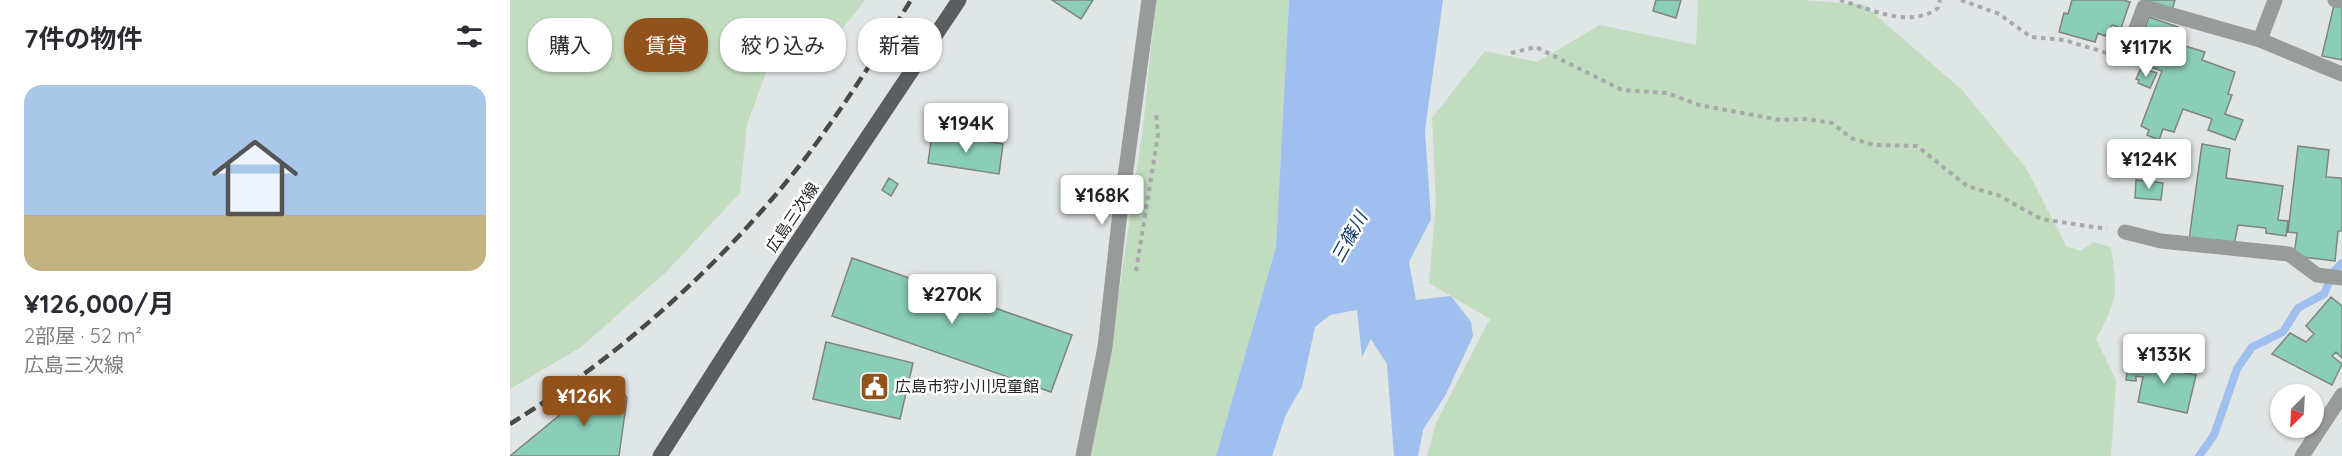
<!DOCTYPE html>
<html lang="ja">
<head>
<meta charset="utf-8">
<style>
	:root { --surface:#fff; --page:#f2f2f3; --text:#2b2b33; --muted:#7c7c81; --accent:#92521b }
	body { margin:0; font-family:Quicksand,"Noto Sans JP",sans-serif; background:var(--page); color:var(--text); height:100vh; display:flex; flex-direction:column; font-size:22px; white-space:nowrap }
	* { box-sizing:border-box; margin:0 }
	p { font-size:20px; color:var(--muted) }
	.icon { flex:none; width:33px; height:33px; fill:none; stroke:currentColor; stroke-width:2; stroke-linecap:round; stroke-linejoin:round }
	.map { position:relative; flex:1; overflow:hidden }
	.sheet { display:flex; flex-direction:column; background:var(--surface); width:510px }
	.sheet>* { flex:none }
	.top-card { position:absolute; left:18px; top:18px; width:570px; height:54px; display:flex; gap:12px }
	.needle { width:39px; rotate:204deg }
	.tools { position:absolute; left:1760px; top:384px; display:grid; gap:12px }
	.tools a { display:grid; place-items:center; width:54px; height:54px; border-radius:50%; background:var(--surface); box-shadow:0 2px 4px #0004; font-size:30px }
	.price { position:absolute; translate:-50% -51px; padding:0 14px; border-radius:6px; background:#fff; color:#222; font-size:20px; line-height:39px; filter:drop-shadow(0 2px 3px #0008) }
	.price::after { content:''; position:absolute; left:50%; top:36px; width:18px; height:14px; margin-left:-9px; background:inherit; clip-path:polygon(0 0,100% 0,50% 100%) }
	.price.current { background:var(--accent); color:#fff }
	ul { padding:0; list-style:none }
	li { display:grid; align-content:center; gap:12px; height:318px; padding:0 24px }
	li span { display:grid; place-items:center; height:186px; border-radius:18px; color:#555 }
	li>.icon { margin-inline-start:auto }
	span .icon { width:108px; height:108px; fill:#fffc; stroke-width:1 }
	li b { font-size:26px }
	h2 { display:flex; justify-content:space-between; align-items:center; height:72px; padding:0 24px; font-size:26px }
	.chip { padding:0 21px; border-radius:24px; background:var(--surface); box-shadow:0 2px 4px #0004; font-size:21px; line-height:54px }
	.chip.current { background:var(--accent); color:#fff }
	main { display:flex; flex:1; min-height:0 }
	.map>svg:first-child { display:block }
	.green { fill:#c1dcbf }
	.water { fill:#9fbfee }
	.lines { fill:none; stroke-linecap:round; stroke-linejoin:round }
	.stream { stroke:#9fbfee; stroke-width:8 }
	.building { fill:#8bceb8; stroke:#7f8482; stroke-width:1.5 }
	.path { stroke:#a5a9a9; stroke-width:4; stroke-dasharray:4.5 4.5; stroke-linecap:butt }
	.minor { stroke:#999b9b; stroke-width:15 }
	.major { stroke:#5b5e60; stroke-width:15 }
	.rail { stroke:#494b4b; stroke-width:4.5; stroke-dasharray:12 6; stroke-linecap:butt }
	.labels { text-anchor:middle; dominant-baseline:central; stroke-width:5; stroke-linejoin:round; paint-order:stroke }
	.street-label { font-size:16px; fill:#252727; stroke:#fff }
	.poi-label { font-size:16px; fill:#252727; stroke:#fff; text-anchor:start }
	.water-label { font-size:18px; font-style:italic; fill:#0d346b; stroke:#fff }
</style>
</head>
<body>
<main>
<section class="sheet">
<h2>7件の物件<svg class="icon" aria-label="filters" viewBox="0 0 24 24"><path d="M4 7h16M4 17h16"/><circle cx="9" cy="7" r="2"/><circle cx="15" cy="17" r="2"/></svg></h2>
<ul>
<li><span style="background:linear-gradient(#a9c7e8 70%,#c2b280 0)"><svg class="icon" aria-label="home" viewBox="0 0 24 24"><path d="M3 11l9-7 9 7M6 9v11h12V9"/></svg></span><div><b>¥126,000/月</b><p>2部屋 · 52 m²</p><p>広島三次線</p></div></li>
</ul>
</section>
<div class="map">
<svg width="1832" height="456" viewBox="0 0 1832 456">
	<rect width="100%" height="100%" fill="#e0e5e5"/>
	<!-- green -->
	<path class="green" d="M0 0H355L329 33 260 62 237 124 230 193 156 272 71 347 0 389Z
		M646 0H779L766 247 706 456H581L604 327 633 128Z
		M1188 0H1293L1354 5 1452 90 1516 168 1556 246 1570 251 1584 242 1601 247C1607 293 1609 297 1586 339L1606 380 1601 456H917L926 423 980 319 919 283 926 202 922 118 975 51 1027 62 1090 25 1186 45Z"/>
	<!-- water -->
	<path class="water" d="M779 0H933L915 130 921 219 899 262 906 300 941 296 961 322 963 336 936 394 913 430 908 456H884L877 364 861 339 852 357 847 310 820 315 805 327 792 387 776 414 762 456H706L766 247Z"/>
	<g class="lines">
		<!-- stream -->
		<path class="stream" d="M1689 456 1704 435 1727 369 1742 347 1773 332 1788 308 1814 294 1824 271 1832 263"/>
	</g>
	<!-- building -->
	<path class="building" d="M542 0H583L571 19Z
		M1146 0H1171L1166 18 1143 11Z
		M1562 0H1613L1620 2 1611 28 1602 25 1595 36 1588 33 1585 42 1549 32 1554 13 1558 14Z
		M1634 0H1665L1662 10Z
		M1824 5 1832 6V60L1812 56Z
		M1639 17 1668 27 1660 50 1671 54 1675 46 1695 52 1692 60 1725 72 1718 94 1722 95 1715 114 1733 120 1725 140 1698 130 1702 119 1673 109 1664 132 1653 129 1649 140 1637 135 1639 130 1631 126 1652 71 1623 61Z
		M1631 68 1647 73 1640 88 1628 83 1629 80 1626 79Z
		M422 133 493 144 489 174 418 163Z
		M1692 144 1720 149 1716 178 1773 186 1768 220 1778 221 1776 236 1756 233V228L1728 225 1724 245 1679 240Z
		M1788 146 1819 150 1816 177 1831 178 1832 182V231H1828L1825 261 1784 256 1787 233 1778 232Z
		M379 178 388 184 381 196 372 190Z
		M1626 180 1653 183 1651 200 1625 198Z
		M342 258 562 335 541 392 322 316Z
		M1821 297 1832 306V358L1826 352 1822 356 1832 364 1822 385 1762 354 1780 333 1796 342 1804 334 1796 326Z
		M316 342 403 363 390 419 303 399Z
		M1640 359 1675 367 1674 373 1686 375 1677 413 1628 402 1633 377 1626 376V381L1616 380 1618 367H1636Z
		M95 378 109 385 117 398 109 456H0Z"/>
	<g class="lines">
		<!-- path -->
		<path class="path" d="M1330 0C1360 9 1400 29 1428 8L1430 0
			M1451 0 1489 14 1521 37 1554 40 1597 53
			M1001 53 1026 47 1112 90 1157 93 1189 105 1270 120 1296 119 1322 123 1341 138 1364 145 1407 146 1457 186 1490 196 1531 219 1597 229
			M626 271 648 135 646 113"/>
		<!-- minor -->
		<path class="minor" d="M1825 0 1832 1
			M1750 40 1765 0
			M1615 58 1634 7 1750 40 1832 74
			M1615 232 1651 241 1779 254 1807 275 1832 278
			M573 456 595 347 609 221 639 0
			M1792 456 1832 395"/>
		<!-- major -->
		<path class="major" d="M150 456 270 268 449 0"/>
		<!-- rail -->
		<path class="rail" d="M0 424C112 355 217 260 297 156 334 106 368 53 401 0"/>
	</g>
	<!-- icons -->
	<defs>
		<symbol id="civic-square" viewBox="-11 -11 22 22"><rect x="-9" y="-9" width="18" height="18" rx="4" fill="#92521b" stroke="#fff"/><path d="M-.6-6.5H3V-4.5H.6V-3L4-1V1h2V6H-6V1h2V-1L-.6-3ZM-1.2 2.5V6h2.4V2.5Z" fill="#fff"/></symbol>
	</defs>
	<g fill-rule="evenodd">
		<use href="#civic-square" x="348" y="370" width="33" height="33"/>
	</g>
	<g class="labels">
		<!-- street labels -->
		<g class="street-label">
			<text transform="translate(282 217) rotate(-56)">広島三次線</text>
		</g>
		<!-- poi labels -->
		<g class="poi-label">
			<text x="385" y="386">広島市狩小川児童館</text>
		</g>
		<!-- water labels -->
		<g class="water-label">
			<text transform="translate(839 237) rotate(-61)">三篠川</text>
		</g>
	</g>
</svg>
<div class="tools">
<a><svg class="needle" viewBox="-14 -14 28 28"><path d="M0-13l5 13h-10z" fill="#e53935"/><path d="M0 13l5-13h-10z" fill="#7c7c81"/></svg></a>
</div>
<b class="price" style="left:1636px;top:78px">¥117K</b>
<b class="price" style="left:456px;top:154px">¥194K</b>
<b class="price" style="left:1639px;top:190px">¥124K</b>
<b class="price" style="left:592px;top:226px">¥168K</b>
<b class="price" style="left:442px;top:325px">¥270K</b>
<b class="price" style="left:1654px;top:385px">¥133K</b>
<b class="price current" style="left:74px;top:427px">¥126K</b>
<div class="top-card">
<a class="chip">購入</a>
<a class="chip current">賃貸</a>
<a class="chip">絞り込み</a>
<a class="chip">新着</a>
</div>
</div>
</main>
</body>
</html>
